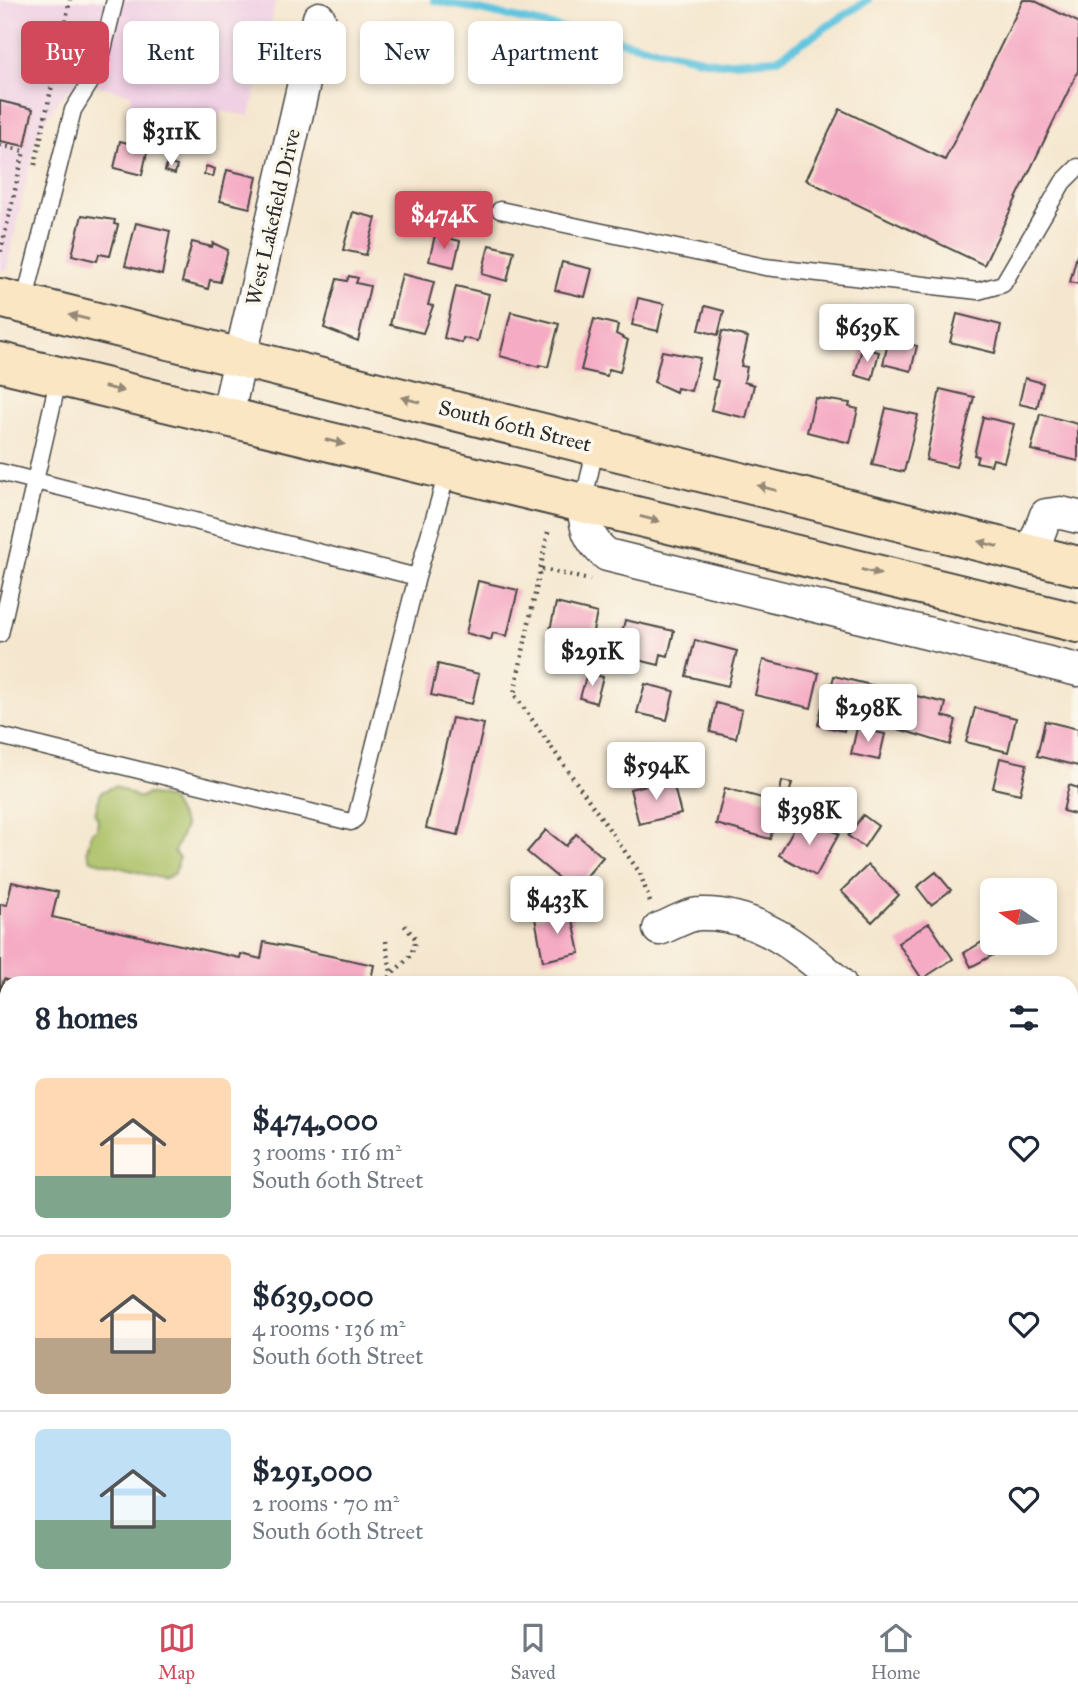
<!DOCTYPE html>
<html lang="en">
<head>
<meta charset="utf-8">
<style>
	:root { --surface:#fff; --page:#f2f2f3; --text:#1f2937; --muted:#747a83; --line:#e0e1e3; --accent:#d1495b }
	body { margin:0; font-family:"IM FELL Great Primer",serif; background:var(--page); color:var(--text); height:100vh; display:flex; flex-direction:column; font-size:26px; white-space:nowrap }
	* { box-sizing:border-box; margin:0 }
	p { font-size:23px; color:var(--muted) }
	.icon { flex:none; width:38px; height:38px; fill:none; stroke:currentColor; stroke-width:2; stroke-linecap:round; stroke-linejoin:round }
	.map { position:relative; flex:1; overflow:hidden }
	.drawer { position:absolute; left:0px; top:976px; width:1078px; height:625px; display:flex; flex-direction:column; background:var(--surface); border-radius:21px 21px 0 0; box-shadow:0 4px 10px #0003 }
	.drawer>* { flex:none }
	.guide { position:absolute; left:21px; top:21px; width:700px; height:63px; display:flex; gap:14px }
	.needle { width:46px; rotate:283deg }
	.controls { position:absolute; left:980px; top:878px; display:grid; gap:14px }
	.controls a { display:grid; place-items:center; width:77px; height:77px; border-radius:10px; background:var(--surface); box-shadow:0 4px 10px #0003; font-size:35px }
	.price { position:absolute; translate:-50% -60px; padding:0 16px; border-radius:7px; background:#fff; color:#222; font-size:23px; line-height:46px; filter:drop-shadow(0 2px 4px #0008) }
	.price::after { content:''; position:absolute; left:50%; top:42px; width:21px; height:16px; margin-left:-10px; background:inherit; clip-path:polygon(0 0,100% 0,50% 100%) }
	.price.selected { background:var(--accent); color:#fff }
	ul { padding:0; list-style:none }
	li { display:flex; align-items:center; gap:21px; height:175px; padding:0 35px }
	li+li { border-top:2px solid var(--line) }
	li span { display:grid; place-items:center; flex:none; width:196px; height:140px; border-radius:10px; color:#555 }
	li>.icon { margin-inline-start:auto }
	span .icon { width:84px; height:84px; fill:#fffc; stroke-width:1 }
	li b { font-size:30px }
	h2 { display:flex; justify-content:space-between; align-items:center; height:84px; padding:0 35px; font-size:30px }
	.chip { padding:0 24px; border-radius:10px; background:var(--surface); box-shadow:0 4px 10px #0003; font-size:24px; line-height:63px }
	.chip.selected { background:var(--accent); color:#fff }
	.tabs { display:flex; justify-content:space-around; align-items:center; height:98px; border-top:2px solid var(--line); background:var(--surface); font-size:19px; color:var(--muted) }
	.tabs a { display:grid; justify-items:center; gap:4px }
	.tabs .selected { color:var(--accent) }
	.map>svg:first-child { display:block }
	.built { fill:#f0d0e4 }
	.green { fill:#aac065; stroke:#6a7648; stroke-width:2 }
	.lines { fill:none; stroke-linecap:round; stroke-linejoin:round }
	.stream { stroke:#61c5df; stroke-width:8 }
	.building { fill:#f5abc4 }
	.lane-casing { stroke:#494744; stroke-width:19 }
	.street-casing { stroke:#494744; stroke-width:35 }
	.secondary-casing { stroke:#494744; stroke-width:42 }
	.path { stroke:#494744; stroke-width:4.5; stroke-dasharray:2 5; stroke-linecap:butt }
	.lane { stroke:#fff; stroke-width:16 }
	.street { stroke:#fff; stroke-width:32 }
	.secondary { stroke:#fbe6c3; stroke-width:38 }
	.oneway { fill:#938877 }
	.labels { text-anchor:middle; dominant-baseline:central; stroke-width:7; stroke-linejoin:round; paint-order:stroke }
	.street-label { font-size:21px; fill:#2b2b2b; stroke:#fbf7ec }
</style>
</head>
<body>
<div class="map">
<svg width="1078" height="1601" viewBox="0 0 1078 1601">
	<rect width="100%" height="100%" fill="#fbf7ec"/>
	<filter id="ink" filterUnits="userSpaceOnUse"><feTurbulence type="fractalNoise" baseFrequency=".0143" numOctaves="2"/><feDisplacementMap in="SourceGraphic" scale="14" xChannelSelector="R" yChannelSelector="G"/><feConvolveMatrix kernelMatrix="1 2 1 2 8 2 1 2 1" color-interpolation-filters="sRGB"/></filter>
	<filter id="wash" filterUnits="userSpaceOnUse"><feTurbulence type="fractalNoise" baseFrequency=".00686" numOctaves="4" result="noise"/><feDisplacementMap in="SourceGraphic" scale="28" xChannelSelector="R" yChannelSelector="G"/><feGaussianBlur stdDeviation="1.57" result="paint"/><feColorMatrix in="noise" values="0 0 0 0 0 0 0 0 0 0 0 0 0 0 0 0 0 1.4 0 .05"/><feComposite in="paint" operator="in"/></filter>
	<g filter="url(#wash)">
		<rect width="100%" height="100%" fill="#f5e7cf"/>
		<!-- built -->
		<path class="built" d="M0 0H276L250 116 221 111 215 138 125 119 132 94 79 81 60 98 38 131 6 271 0 270Z"/>
		<!-- green -->
		<path class="green" d="M115 786 139 798 147 794 170 799 185 826 174 852 179 858 175 873 164 879 91 860 87 851 91 833 97 829 98 819 95 814 101 792Z"/>
		<g class="lines">
			<!-- stream -->
			<path class="stream" d="M434 0 719 63 777 59 868 0"/>
		</g>
		<g id="blocks">
			<!-- building -->
			<path class="building" d="M1023 0H1033L1078 22V71L984 265 806 180 840 109 945 160Z
				M0 101 33 109 25 146 0 141Z
				M120 141 148 148 142 175 114 168Z
				M167 163 177 166 175 174 165 171Z
				M206 166 215 169 213 177 204 174Z
				M227 170 257 177 250 208 220 201Z
				M353 212 376 218 366 255 343 250Z
				M82 215 115 220 114 224 118 225 110 256 99 254 97 261 72 255Z
				M136 223 170 231 162 275 125 266Z
				M435 235 460 241 454 267 429 261Z
				M192 242 212 247 213 243 228 250 220 282 210 280 208 289 182 282Z
				M489 245 514 251 507 281 482 274Z
				M1077 255H1078V284L1070 282Z
				M562 262 592 269 585 297 555 290Z
				M402 274 434 282 428 305 433 306 423 333 390 325Z
				M349 276 358 278 356 283 370 286 358 341 324 328 337 279 347 281Z
				M456 286 489 294 478 341 463 338 462 343 444 338Z
				M638 298 664 304 658 331 632 325Z
				M705 306 724 311 718 335 699 330Z
				M511 312 559 324 548 367 539 365V367L500 356Z
				M957 314 1001 325 995 353 950 342Z
				M594 319 618 325 616 334 628 340 620 372 609 369 607 376 581 370Z
				M722 331 748 337 741 366 747 367 744 382 754 385 746 418 711 410 718 381 712 379Z
				M889 339 917 346 911 371 883 364Z
				M862 348 879 352 872 380 855 375Z
				M662 351 700 358 691 391 677 388 676 392 654 382Z
				M1025 378 1043 383 1037 408 1019 404Z
				M940 389 974 397 956 467 926 460Z
				M815 398 850 403 849 407 858 409 850 443 807 432Z
				M886 408 918 415 904 472 872 465Z
				M1040 414 1078 424V461L1031 450Z
				M983 417 1014 424 1004 462 993 459 991 465 976 462 978 456 974 455Z
				M478 581 518 590 507 636 493 633 491 640 466 633Z
				M556 603 597 613 589 649 548 639Z
				M625 620 674 631 668 656 661 654 659 665 617 655Z
				M695 640 737 651 728 686 686 676Z
				M763 660 819 673 811 708 755 695Z
				M438 664 479 674 472 704 431 695Z
				M587 673 603 677 596 703 580 698Z
				M834 676 875 686 866 721 847 717 844 731 818 725 822 707 826 708Z
				M645 684 674 691 667 720 637 713Z
				M904 693 946 703 943 716 956 720 950 745 895 728Z
				M716 703 742 710 736 738 710 732Z
				M975 708 1016 718 1008 752 966 742Z
				M452 718 484 724 458 835 426 828Z
				M1045 721 1078 729V766L1037 756Z
				M857 728 885 734 879 760 851 754Z
				M652 746 655 759 640 762 637 748Z
				M684 746 690 772 674 776 667 750Z
				M1000 758 1027 764 1020 794 993 788Z
				M655 761 657 773 643 776 641 764Z
				M672 779 681 814 639 824 630 789Z
				M782 781 792 783 789 794 780 792Z
				M1069 785 1078 788V815L1063 811Z
				M725 788 780 803 770 839 716 824Z
				M863 815 878 826 864 847 848 836Z
				M797 823 813 832 818 823 839 834 816 876 779 855Z
				M546 830 566 846 576 834 603 857 574 891 527 852Z
				M868 865 899 895 872 922 841 891Z
				M936 872 951 890 931 905 917 887Z
				M12 882 58 892 52 917 240 958 241 954 261 959 264 942 374 965 370 984H23L4 979 0 992V904L7 905Z
				M536 900 537 911 524 913 523 902Z
				M571 911 580 953 543 961 535 918Z
				M929 923 953 959 922 979 898 943Z
				M992 936V943H1000L990 949 993 955 971 967 964 953Z
				M1071 1050 1078 1052V1069L1071 1068Z
				M1077 1244H1078V1268L1072 1267Z
				M1071 1292 1078 1293V1320L1071 1318Z
				M1071 1342 1078 1344V1388L1071 1386Z
				M7 1373V1450L0 1457V1380Z
				M373 1594H405L403 1601Z
				M554 1594H583L580 1601H556L552 1599Z
				M779 1594H818L815 1601H777Z"/>
		</g>
	</g>
	<g filter="url(#ink)">
		<use href="#blocks" fill-opacity="0" stroke="#494744" stroke-width="2"/>
		<g class="lines">
			<defs>
				<path id="lane" d="M500 210 765 267 978 291 1003 284 1063 182 1078 167
					M24 303 73 110 98 70 115 0
					M0 472 417 577
					M583 503 596 446
					M0 634 59 376
					M0 736 351 822 356 818 417 577 448 470
					M0 1221 7 1191
					M0 1327 7 1328
					M45 1601 47 1594"/>
				<path id="street" d="M227 416 319 18
					M583 503C585 525 588 541 607 555L1078 670
					M1031 554 1046 515 1061 513 1078 517
					M659 929C671 925 688 914 700 914 755 912 802 949 840 984
					M0 1066 7 1068
					M1071 1457 1078 1459
					M294 1601 295 1594
					M707 1601 709 1594"/>
				<path id="secondary" d="M0 298 1078 566
					M0 362 1078 623"/>
			</defs>
			<!-- lane casing -->
			<use href="#lane" class="lane-casing"/>
			<!-- street casing -->
			<use href="#street" class="street-casing"/>
			<!-- secondary casing -->
			<use href="#secondary" class="secondary-casing"/>
			<!-- path -->
			<path class="path" d="M0 145 24 151 0 255
				M35 165 70 0
				M548 532 514 694 640 873 650 902
				M542 569 590 580
				M386 941 391 972
				M386 984C395 964 414 963 415 938L404 925
				M0 1026 5 1038"/>
			<!-- lane -->
			<use href="#lane" class="lane"/>
			<!-- street -->
			<use href="#street" class="street"/>
			<!-- secondary -->
			<use href="#secondary" class="secondary"/>
		</g>
		<!-- one-way arrows -->
		<defs><path id="oneway-solid" d="M-6-.8H1V-3.2L6.5 0L1 3.2V.8H-6Z" transform="scale(1.75)"/></defs>
		<g class="oneway">
			<use href="#oneway-solid" transform="translate(79 317) rotate(-166)"/>
			<use href="#oneway-solid" transform="translate(114 389) rotate(13)"/>
			<use href="#oneway-solid" transform="translate(411 400) rotate(-166)"/>
			<use href="#oneway-solid" transform="translate(335 442) rotate(14)"/>
			<use href="#oneway-solid" transform="translate(767 488) rotate(-166)"/>
			<use href="#oneway-solid" transform="translate(650 519) rotate(14)"/>
			<use href="#oneway-solid" transform="translate(988 544) rotate(-166)"/>
			<use href="#oneway-solid" transform="translate(871 572) rotate(14)"/>
		</g>
	</g>
	<g class="labels">
		<!-- street labels -->
		<g class="street-label">
			<text transform="translate(273 217) rotate(-77)">West Lakefield Drive</text>
			<text transform="translate(515 426) rotate(14)">South 60th Street</text>
		</g>
	</g>
</svg>
<div class="controls">
<a><svg class="needle" viewBox="-14 -14 28 28"><path d="M0-13l5 13h-10z" fill="#e53935"/><path d="M0 13l5-13h-10z" fill="#747a83"/></svg></a>
</div>
<b class="price" style="left:171px;top:168px">$311K</b>
<b class="price selected" style="left:444px;top:251px">$474K</b>
<b class="price" style="left:867px;top:364px">$639K</b>
<b class="price" style="left:592px;top:688px">$291K</b>
<b class="price" style="left:868px;top:744px">$298K</b>
<b class="price" style="left:656px;top:802px">$594K</b>
<b class="price" style="left:809px;top:847px">$398K</b>
<b class="price" style="left:557px;top:936px">$433K</b>
<div class="guide">
<a class="chip selected">Buy</a>
<a class="chip">Rent</a>
<a class="chip">Filters</a>
<a class="chip">New</a>
<a class="chip">Apartment</a>
</div>
<section class="drawer">
<h2>8 homes<svg class="icon" aria-label="filters" viewBox="0 0 24 24"><path d="M4 7h16M4 17h16"/><circle cx="9" cy="7" r="2"/><circle cx="15" cy="17" r="2"/></svg></h2>
<ul>
<li><span style="background:linear-gradient(#ffd9b3 70%,#7fa58c 0)"><svg class="icon" aria-label="home" viewBox="0 0 24 24"><path d="M3 11l9-7 9 7M6 9v11h12V9"/></svg></span><div><b>$474,000</b><p>3 rooms · 116 m²</p><p>South 60th Street</p></div><svg class="icon" aria-label="heart" viewBox="0 0 24 24"><path d="M12 20l-8-8c-3-5 5-10 8-4 3-6 11-1 8 4z"/></svg></li>
<li><span style="background:linear-gradient(#ffd9b3 60%,#b9a48a 0)"><svg class="icon" aria-label="home" viewBox="0 0 24 24"><path d="M3 11l9-7 9 7M6 9v11h12V9"/></svg></span><div><b>$639,000</b><p>4 rooms · 136 m²</p><p>South 60th Street</p></div><svg class="icon" aria-label="heart" viewBox="0 0 24 24"><path d="M12 20l-8-8c-3-5 5-10 8-4 3-6 11-1 8 4z"/></svg></li>
<li><span style="background:linear-gradient(#bfe0f5 65%,#7fa58c 0)"><svg class="icon" aria-label="home" viewBox="0 0 24 24"><path d="M3 11l9-7 9 7M6 9v11h12V9"/></svg></span><div><b>$291,000</b><p>2 rooms · 70 m²</p><p>South 60th Street</p></div><svg class="icon" aria-label="heart" viewBox="0 0 24 24"><path d="M12 20l-8-8c-3-5 5-10 8-4 3-6 11-1 8 4z"/></svg></li>
</ul>
</section>
</div>
<nav class="tabs">
<a class="selected"><svg class="icon" aria-label="map" viewBox="0 0 24 24"><path d="M3 6l6-2 6 2 6-2v14l-6 2-6-2-6 2zM9 4v14M15 6v14"/></svg>Map</a>
<a><svg class="icon" aria-label="saved" viewBox="0 0 24 24"><path d="M7 4h10v16l-5-4-5 4z"/></svg>Saved</a>
<a><svg class="icon" aria-label="home" viewBox="0 0 24 24"><path d="M3 11l9-7 9 7M6 9v11h12V9"/></svg>Home</a>
</nav>
</body>
</html>
